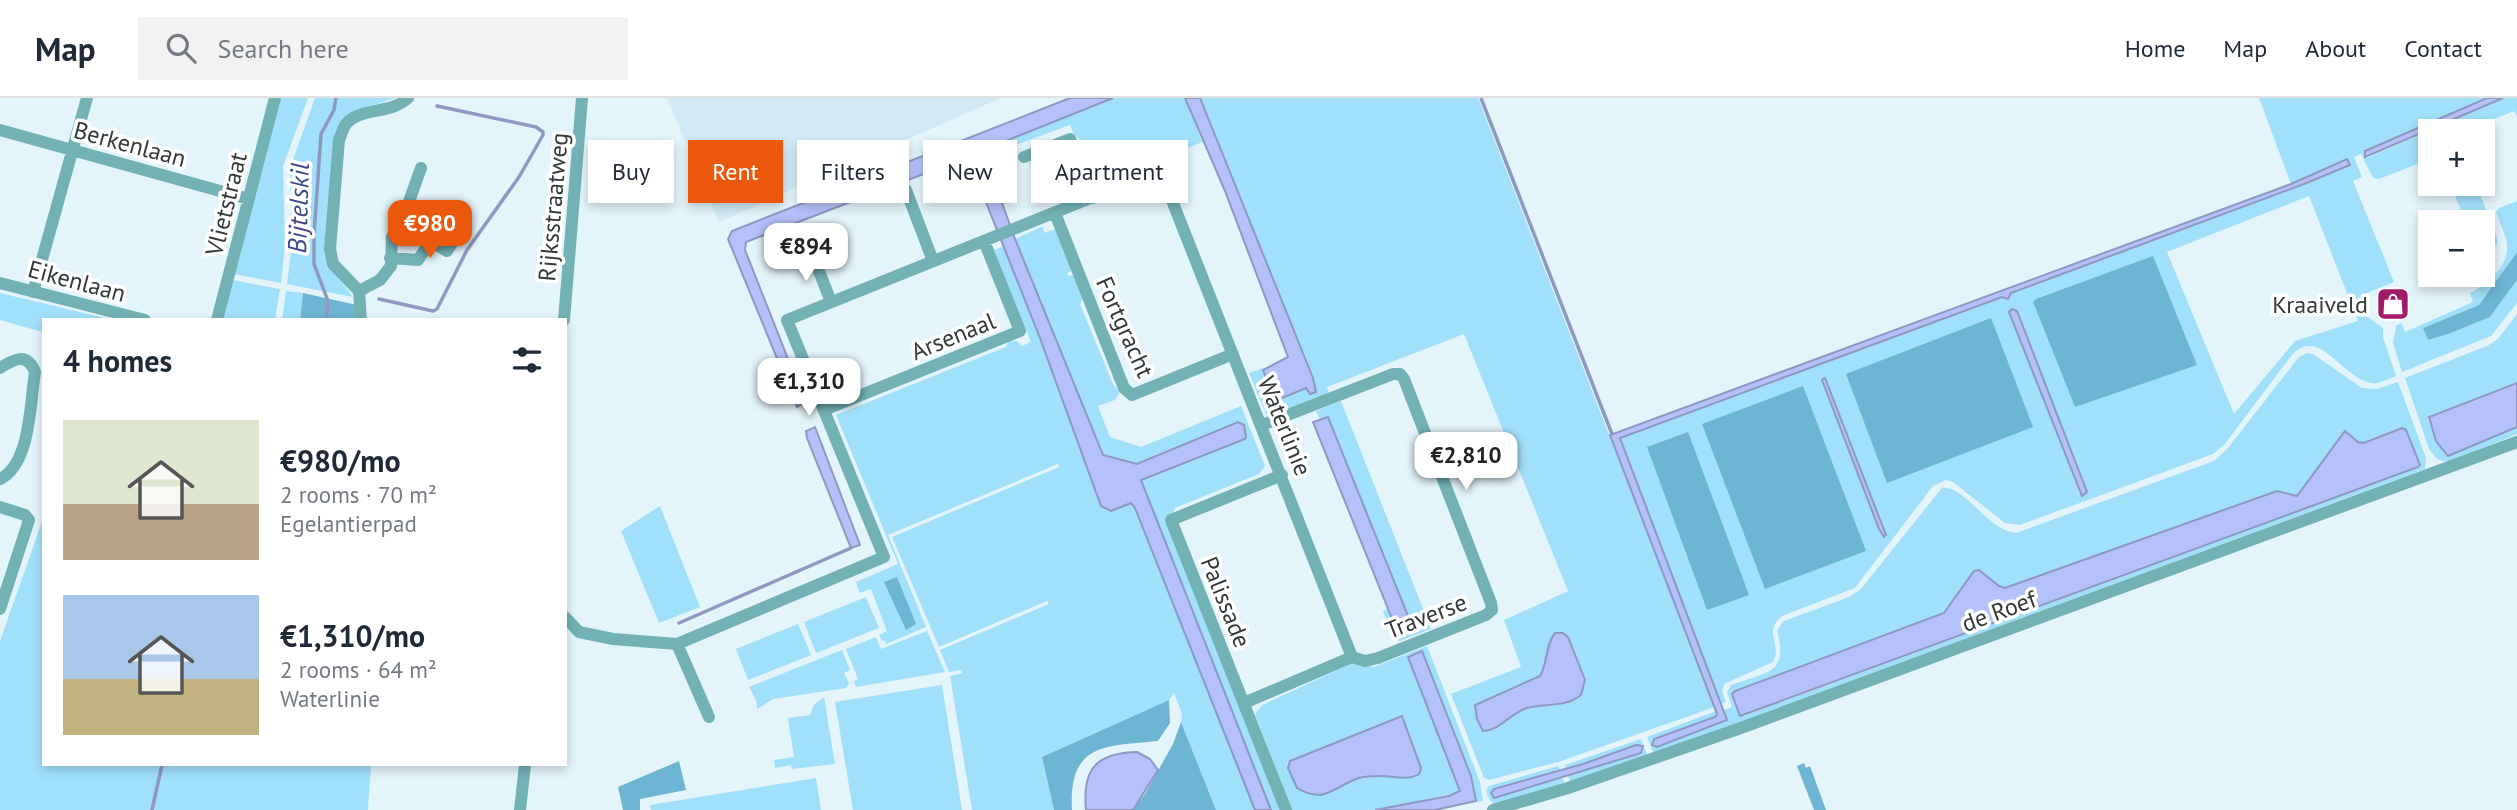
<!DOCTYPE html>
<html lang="en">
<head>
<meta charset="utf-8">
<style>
	:root { --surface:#fff; --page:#f2f2f3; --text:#1f2937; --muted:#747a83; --line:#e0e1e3; --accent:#ea580c }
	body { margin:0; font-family:"PT Sans",sans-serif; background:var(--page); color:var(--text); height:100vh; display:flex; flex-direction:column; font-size:26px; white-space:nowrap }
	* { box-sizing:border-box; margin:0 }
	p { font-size:23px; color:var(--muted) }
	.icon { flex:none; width:38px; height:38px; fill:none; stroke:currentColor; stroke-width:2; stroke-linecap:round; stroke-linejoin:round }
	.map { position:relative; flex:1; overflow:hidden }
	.drawer { position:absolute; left:42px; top:220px; width:525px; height:448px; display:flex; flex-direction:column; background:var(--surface); border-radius:0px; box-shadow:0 4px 10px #0003 }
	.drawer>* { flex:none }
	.guide { position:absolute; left:588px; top:42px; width:665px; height:63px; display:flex; gap:14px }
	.buttons { position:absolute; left:2418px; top:21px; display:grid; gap:14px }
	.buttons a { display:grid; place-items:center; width:77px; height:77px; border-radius:0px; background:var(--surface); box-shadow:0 4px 10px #0003; font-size:35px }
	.price { position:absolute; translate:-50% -60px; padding:0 16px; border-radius:14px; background:#fff; color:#222; font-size:23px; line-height:46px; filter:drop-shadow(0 2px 4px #0008) }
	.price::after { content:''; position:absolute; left:50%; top:42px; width:21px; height:16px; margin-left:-10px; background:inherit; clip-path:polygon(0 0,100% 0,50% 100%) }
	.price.on { background:var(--accent); color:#fff }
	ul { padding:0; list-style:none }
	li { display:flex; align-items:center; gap:21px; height:175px; padding:0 21px }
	li span { display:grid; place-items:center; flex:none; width:196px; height:140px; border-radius:0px; color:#555 }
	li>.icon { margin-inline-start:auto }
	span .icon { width:84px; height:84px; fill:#fffc; stroke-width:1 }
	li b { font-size:30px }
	h2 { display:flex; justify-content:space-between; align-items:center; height:84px; padding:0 21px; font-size:30px }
	.chip { padding:0 24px; border-radius:0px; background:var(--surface); box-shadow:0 4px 10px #0003; font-size:24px; line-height:63px }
	.chip.on { background:var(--accent); color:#fff }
	header { display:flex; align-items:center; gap:42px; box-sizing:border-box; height:98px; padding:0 35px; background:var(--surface); border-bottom:2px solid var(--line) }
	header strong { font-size:33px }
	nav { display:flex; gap:38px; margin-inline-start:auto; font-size:24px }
	.search { width:490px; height:63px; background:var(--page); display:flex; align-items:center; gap:18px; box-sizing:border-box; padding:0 24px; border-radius:0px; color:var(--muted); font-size:26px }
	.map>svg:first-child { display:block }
	.built { fill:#d1eaf5 }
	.green { fill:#a1e0fa; fill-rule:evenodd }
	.forest { fill:#6db5d2 }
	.water { fill:#b5c1fb; stroke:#8e98c1; stroke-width:2 }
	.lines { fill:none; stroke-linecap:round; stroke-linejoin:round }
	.stream { stroke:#8e98c1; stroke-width:3.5 }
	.minor { stroke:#72b1b4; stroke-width:12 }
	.labels { text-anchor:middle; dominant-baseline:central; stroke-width:7; stroke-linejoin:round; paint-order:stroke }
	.street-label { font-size:24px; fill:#32383b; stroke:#fff }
	.poi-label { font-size:24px; fill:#32383b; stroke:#fff; text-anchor:end }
	.water-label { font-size:26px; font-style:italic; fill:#3f478c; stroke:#fff }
</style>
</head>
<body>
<header>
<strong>Map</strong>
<div class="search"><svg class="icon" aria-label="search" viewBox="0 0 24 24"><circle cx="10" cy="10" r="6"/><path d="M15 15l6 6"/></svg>Search here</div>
<nav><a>Home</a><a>Map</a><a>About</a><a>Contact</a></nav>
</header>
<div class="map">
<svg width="2517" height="712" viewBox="0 0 2517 712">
	<rect width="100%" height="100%" fill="#e3f4fb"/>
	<!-- built -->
	<path class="built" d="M667 0H1001L719 124Z"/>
	<!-- green -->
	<path class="green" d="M280 0H308L283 68 285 147 281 185 233 176Z
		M315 0H395L356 13 333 46 324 153 327 165 353 199 287 186 292 147 290 70Z
		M1113 0H1185L1202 44 1164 60 1166 64 1104 90 1098 89 1091 81 1093 76 1079 40 1074 37 1070 27 985 58 983 52Z
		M1200 0H1478L1715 609 1558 664 1489 682 1484 680 1451 596 1521 569 1504 522 1568 493 1464 236 1327 289 1329 296 1272 318H1267L1249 275 1263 270 1275 303 1306 290H1315L1314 280ZM1563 535C1577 546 1574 584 1575 601L1524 610 1499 628 1477 606 1537 582 1544 571 1550 542Z
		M2259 0H2487L2365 53 2367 60 2503 0H2517V18L2514 13 2466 33H2431V61L2379 81 2373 80 2361 56 2354 59 2362 79 2353 83 2394 184 2367 195 2362 215 2383 230V239L2396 278C2388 281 2378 287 2370 285 2340 278 2319 227 2291 258L2224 347 2213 356 2020 427 2005 425 1953 384 1946 382 1933 388 1855 490 1782 518C1762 535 1783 545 1773 564L1724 586 1722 593 1726 604 1721 606 1620 340 2002 199 2010 200 2011 195 2304 86 2350 67 2347 61 2291 86ZM2309 98 2358 223 2295 243 2234 316 2167 154ZM2009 214 2086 396H2080Z
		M2450 86H2476L2497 140V147L2483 152V124H2466Z
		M2517 103V154L2479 207 2423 230 2428 242 2451 235 2490 219 2517 182V205L2491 238 2402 274 2393 245 2396 228 2401 225 2405 234 2473 204 2470 195C2488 186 2508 169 2507 147 2506 136 2499 124 2496 114L2499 110Z
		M1043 128 1044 135 1056 131 1072 173 1067 175 1068 178 1073 177 1083 201 1080 206 1113 286 1120 294 1115 302 1098 308 1110 339 1141 349 1241 308 1265 368 1259 376 1175 410 1173 415 1165 419 1281 712H1271L1141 381 1245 341 1244 327 1238 324 1137 366 1103 357 1015 141Z
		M1004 148 1111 413 1131 405 1135 410 1255 712H1216L1181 624 1182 616 1174 595 1169 602 1042 659 1054 712H972L950 578 962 575 961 572 949 574 940 552 1049 506 1047 503 939 549 892 439 1059 369 1058 366 888 437 926 529 886 546 885 542 882 543 879 537 887 533 871 491 860 495 856 484 898 466 836 317 1006 249 1008 244 1017 243 1022 248 1031 244 994 152Z
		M232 182 280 191 275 222H221Z
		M286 193 303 195 300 222H282Z
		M0 195 113 222H44V234L39 233 0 222Z
		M2517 216V285L2429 319 2428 322 2447 358 2517 329V336L2449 365 2437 361 2429 351 2405 280 2487 248 2498 241Z
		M2307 255 2313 256 2362 290 2377 291 2398 284 2426 360 2425 371 1654 656 1647 639 1716 613 1715 619 1654 641 1652 647 1657 649 1726 623 1724 612 1732 609 1727 594 1731 587C1766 574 1789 577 1777 532L1784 523 1849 499 1860 492 1942 390C1965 387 1988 433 2016 435L2214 363 2228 350 2299 259ZM2402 330 2406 332 2420 367 2418 369 1743 618 1735 593 1944 515 1979 472 1999 489 2004 490 2277 393 2297 398 2345 333 2358 344 2364 345Z
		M1341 303 1431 531 1400 543 1393 541 1383 513 1388 510 1399 538 1414 533 1328 320 1320 322 1316 313Z
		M660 408 700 509 659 525 621 433Z
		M44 418V667H371L368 712H0V543Z
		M866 499 879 530 816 555 804 524Z
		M798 526 811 557 748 582 736 551Z
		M927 533 945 574 856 589 854 583 858 581 846 551 876 539 881 551Z
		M1427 548 1480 684 1483 703 1475 704 1471 678 1422 554 1408 559 1460 690 1458 695 1375 712H1292L1255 616 1262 607 1353 565 1374 569ZM1402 619 1421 670 1408 680C1392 678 1374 675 1358 680 1333 688 1326 707 1297 690L1288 666Z
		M842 552 850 572 844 575 849 585 846 590 773 601 757 611 756 602 749 589Z
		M942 587 962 712H853L835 604Z
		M824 599 835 666 792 671 791 667 775 670 774 662 794 659 788 620 810 617 814 607Z
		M1641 641 1647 656 1644 659 1570 684 1568 677 1641 655 1644 650 1636 647 1566 671 1565 667Z
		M1558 668 1561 673 1494 691 1492 698 1495 700 1562 679 1565 686 1494 706C1488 702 1484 693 1489 688Z
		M816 680 821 712H651L650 707Z"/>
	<!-- forest -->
	<path class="forest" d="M2517 154V182L2490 219 2451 235 2428 242 2423 230 2479 207Z
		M2153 158 2197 267 2075 309 2033 204 2036 201Z
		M303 195 357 207 355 222H300Z
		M1991 220 2033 329 1887 385 1846 276Z
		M1803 288 1866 453 1765 491 1702 326Z
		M1688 334 1749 497 1707 512 1647 349Z
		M897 479 916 526 906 532 884 484Z
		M1169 602 1170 625 1158 643C1107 648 1068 644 1072 712H1054L1042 659Z
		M1181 624 1216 712H1133L1145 696 1173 646Z
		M679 663 686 692 640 701V712H623L618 689Z
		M1804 665 1806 670 1810 668 1826 712H1814L1797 668Z"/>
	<!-- water -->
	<path class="water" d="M1070 0H1113L983 52 1015 141 1103 357 1137 366 1238 324 1244 327 1246 339 1245 341 1141 382 1271 712H1255L1135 410 1131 405 1111 413 1101 408 1040 240 968 59 746 144 745 152 805 304 797 309 728 141 732 133Z
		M1185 0H1200L1313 280 1316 294 1310 296 1306 290 1275 303 1263 272 1288 259 1225 93Z
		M2487 0H2503L2365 59V53Z
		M2347 61 2350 67 2304 86 2011 195 2008 201 2002 199 1620 340 1727 622 1657 649 1652 647 1654 641 1715 619 1717 616 1610 337 2291 86Z
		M2012 211 2017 213 2087 394 2082 398 2009 214Z
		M1825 280 1886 437 1884 439 1879 431 1822 282Z
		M2517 285V329L2448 358 2436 343 2429 319Z
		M1328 319 1414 533 1399 538 1313 324Z
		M815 329 860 447 851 450 807 340 806 333Z
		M2402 330 2406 332 2420 367 2418 369 1740 618 1732 596 1735 593 1944 515 1974 473 1979 472 1999 488 2005 490 2277 393 2297 398 2345 333 2358 344 2364 345Z
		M1555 535H1563L1568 539 1585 582 1581 597C1565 610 1545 605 1527 610 1510 615 1501 632 1483 633L1477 621 1475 607 1540 578C1548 565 1545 547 1555 535Z
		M1422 553 1471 678 1476 703 1435 712H1375L1449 698 1460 693 1408 559Z
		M1402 618 1421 670 1419 676C1408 683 1393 678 1381 678 1374 678 1366 678 1359 680 1334 688 1326 707 1297 690L1288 670 1290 663Z
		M1636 647 1643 648 1641 655 1494 700 1491 695 1494 691 1583 666Z
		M1137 654 1150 661 1158 672 1133 712H1086C1082 670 1097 655 1137 654Z"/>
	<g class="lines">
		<!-- stream -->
		<path class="stream" d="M1481 0 1612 336
			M379 201 433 213 437 211 467 152 519 79 543 37V34L536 29 437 8
			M326 222 328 203 314 166V137L321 36 334 12 336 0
			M679 525 851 450
			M152 712 162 667"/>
		<!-- minor -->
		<path class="minor" d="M0 32 249 101
			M1024 59 1070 41 1093 100
			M906 92 933 163
			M1055 115 1124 290 1132 297 1233 256
			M401 126 447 153 452 145
			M812 155 831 204
			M390 160 418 162 431 143
			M0 185 145 222
			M359 193 380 182 391 168 392 139 401 126 421 70
			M33 194 87 0
			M217 222 275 0
			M361 222 359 193 333 166 330 151 339 42C341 38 343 30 346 26 360 9 390 17 408 0
			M564 222 582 0
			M0 270C14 261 27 254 35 274 30 304 31 366 0 381
			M824 312 1020 233 984 143
			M1262 327 1393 276H1400L1404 281 1491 505 1492 512 1486 517 1378 560 1365 563 1352 559
			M1282 377 1171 422 1286 712
			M0 409 25 417 29 422 0 511
			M565 519 579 534 613 541 677 546 709 619
			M677 546 884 459 787 222 1160 72 1352 559 1244 605
			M520 712 525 667
			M1493 712 1568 690 1738 631 2517 344"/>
	</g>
	<!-- icons -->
	<defs>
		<symbol id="shop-square" viewBox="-11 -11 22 22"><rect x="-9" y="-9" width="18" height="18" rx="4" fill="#a01b6a" stroke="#fff"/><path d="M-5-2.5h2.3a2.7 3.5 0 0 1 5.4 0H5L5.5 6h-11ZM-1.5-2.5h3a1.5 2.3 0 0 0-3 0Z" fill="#fff"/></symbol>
	</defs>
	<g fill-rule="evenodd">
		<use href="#shop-square" x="2374" y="187" width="38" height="38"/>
	</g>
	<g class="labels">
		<!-- street labels -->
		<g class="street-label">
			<text transform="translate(130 46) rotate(15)">Berkenlaan</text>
			<text transform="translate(226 106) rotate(-76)">Vlietstraat</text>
			<text transform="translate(553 109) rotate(-85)">Rijksstraatweg</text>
			<text transform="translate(77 183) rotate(15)">Eikenlaan</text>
			<text transform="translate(1125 229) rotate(66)">Fortgracht</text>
			<text transform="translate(953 238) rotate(-22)">Arsenaal</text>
			<text transform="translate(1285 328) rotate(68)">Waterlinie</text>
			<text transform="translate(1226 504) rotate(68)">Palissade</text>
			<text transform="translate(1999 513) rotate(-20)">de Roef</text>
			<text transform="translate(1426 518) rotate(-21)">Traverse</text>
		</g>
		<!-- poi labels -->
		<g class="poi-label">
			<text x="2368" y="206">Kraaiveld</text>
		</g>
		<!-- water labels -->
		<g class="water-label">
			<text transform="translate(298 110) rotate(-88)">Bijtelskil</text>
		</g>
	</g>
</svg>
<div class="buttons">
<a>+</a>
<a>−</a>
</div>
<b class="price on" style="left:430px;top:162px">€980</b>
<b class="price" style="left:806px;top:185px">€894</b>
<b class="price" style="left:809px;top:320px">€1,310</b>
<b class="price" style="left:1466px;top:394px">€2,810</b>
<div class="guide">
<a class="chip">Buy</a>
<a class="chip on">Rent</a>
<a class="chip">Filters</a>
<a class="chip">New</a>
<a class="chip">Apartment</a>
</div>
<section class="drawer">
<h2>4 homes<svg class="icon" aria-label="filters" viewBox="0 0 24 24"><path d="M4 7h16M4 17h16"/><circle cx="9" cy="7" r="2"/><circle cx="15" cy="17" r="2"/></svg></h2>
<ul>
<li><span style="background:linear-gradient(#dfe7d0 60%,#b9a48a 0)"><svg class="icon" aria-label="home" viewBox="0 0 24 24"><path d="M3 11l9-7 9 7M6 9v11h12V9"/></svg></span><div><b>€980/mo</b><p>2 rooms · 70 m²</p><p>Egelantierpad</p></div></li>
<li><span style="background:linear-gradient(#a9c7e8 60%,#c2b280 0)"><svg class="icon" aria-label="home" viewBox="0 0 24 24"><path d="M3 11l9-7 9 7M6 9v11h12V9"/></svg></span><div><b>€1,310/mo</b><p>2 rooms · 64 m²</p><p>Waterlinie</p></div></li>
</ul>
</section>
</div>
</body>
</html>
